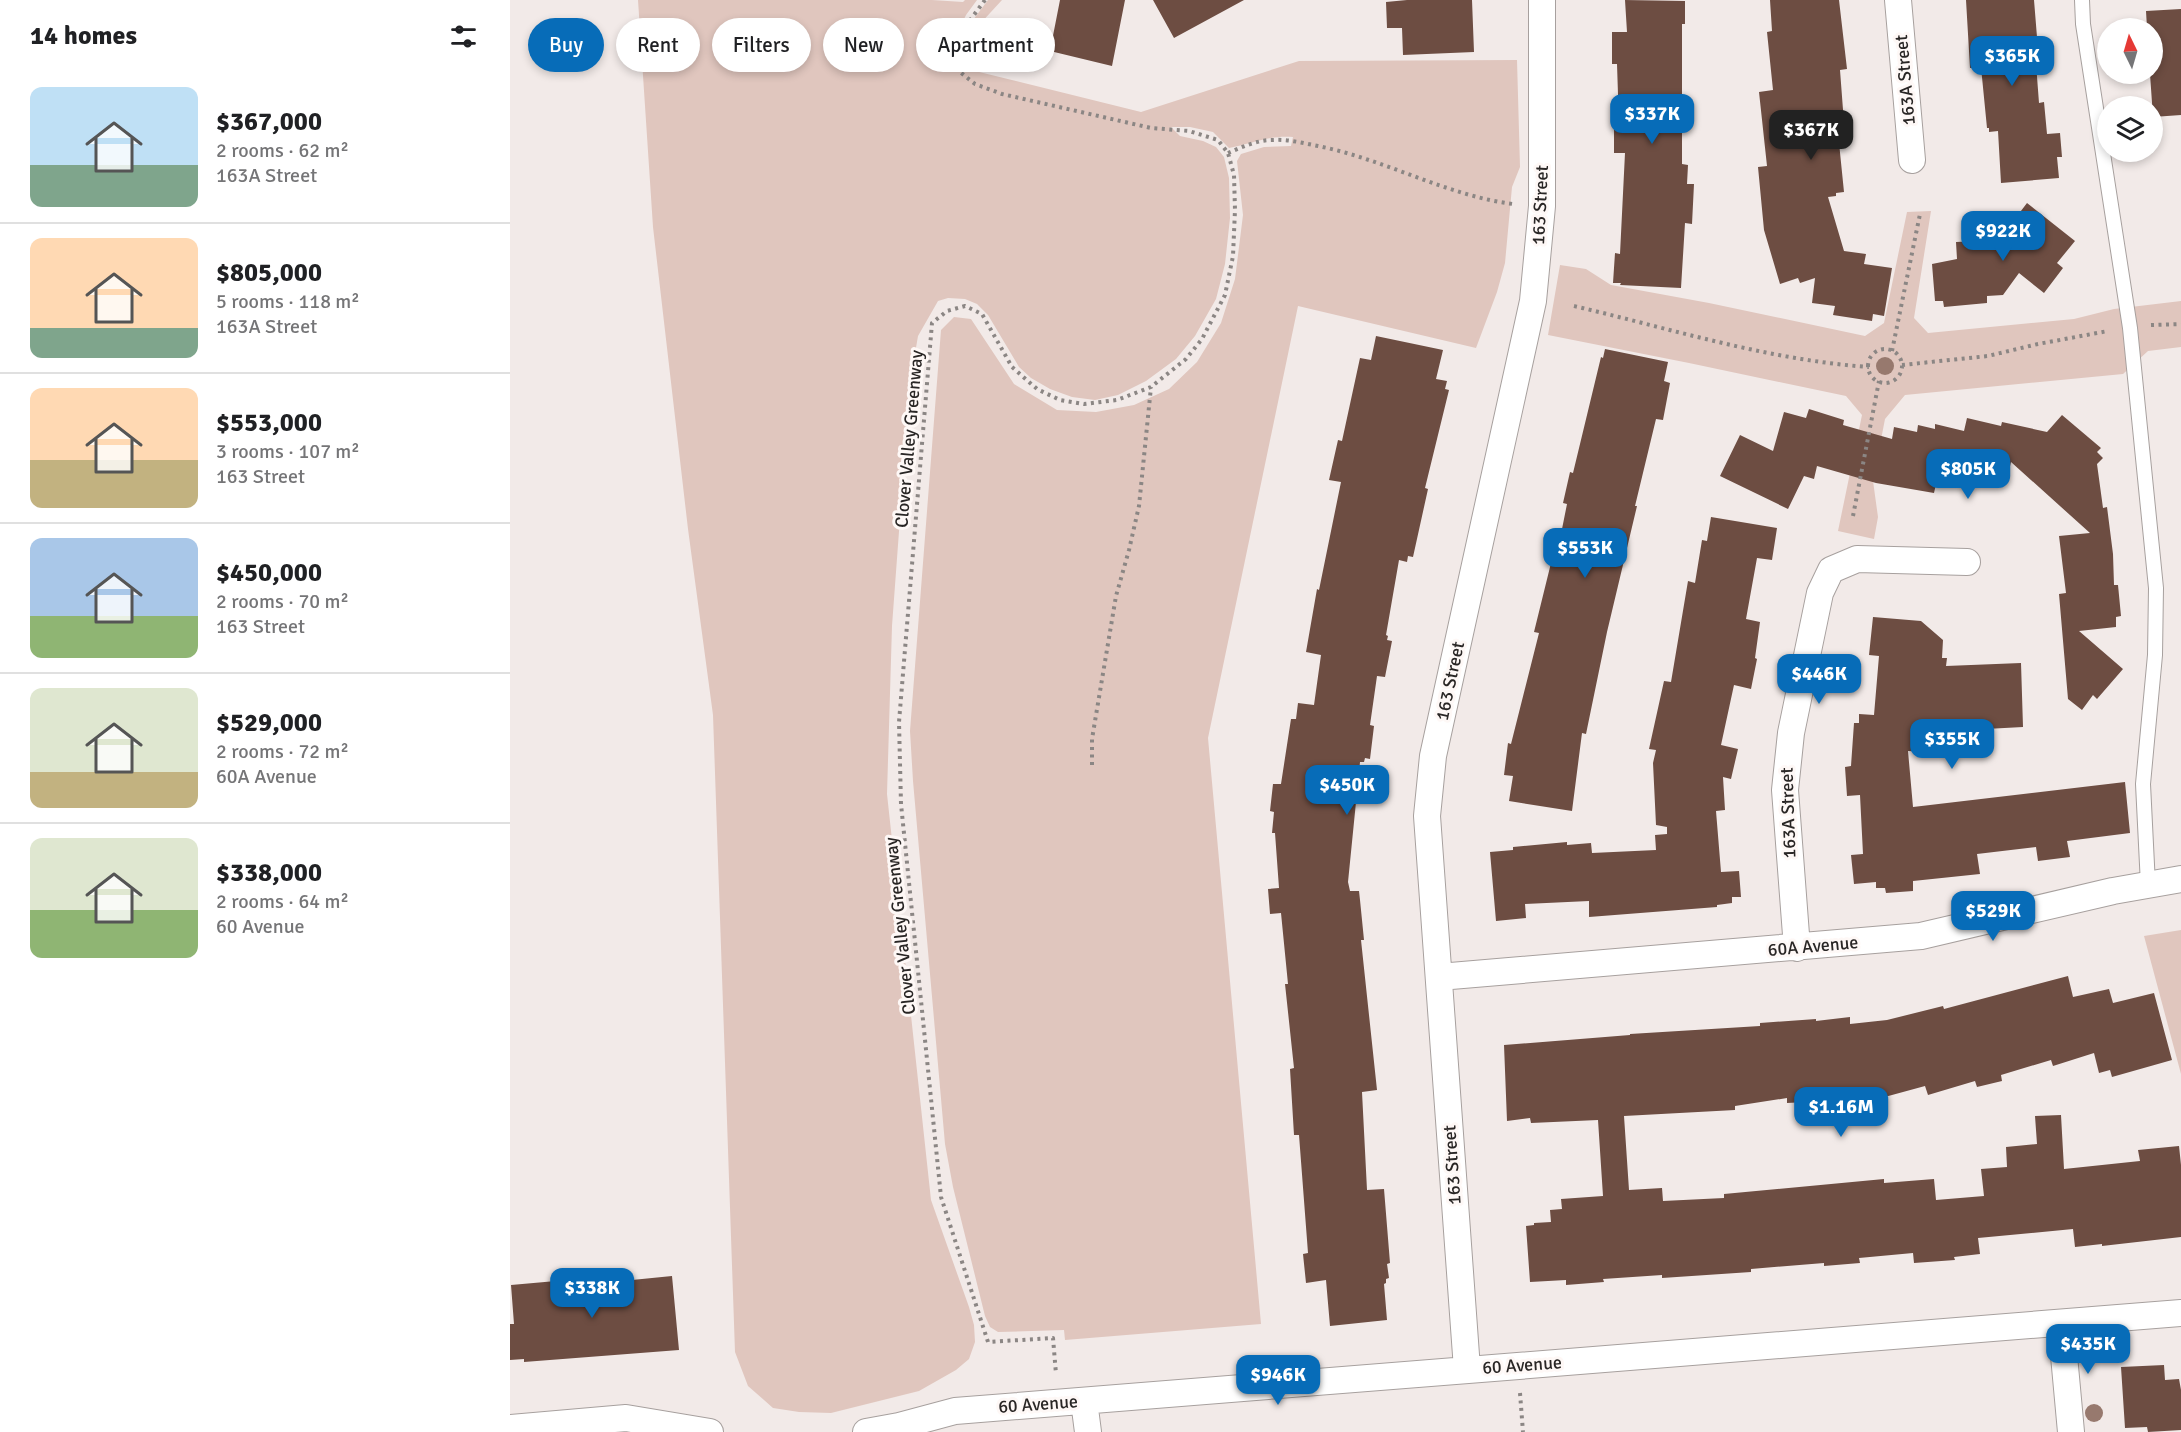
<!DOCTYPE html>
<html lang="en">
<head>
<meta charset="utf-8">
<style>
	:root { --surface:#fff; --page:#f6f6f6; --text:#202124; --muted:#757577; --line:#e0e0e0; --accent:#076cb8 }
	body { margin:0; font-family:Signika,sans-serif; background:var(--page); color:var(--text); height:100vh; display:flex; flex-direction:column; font-size:22px; white-space:nowrap }
	* { box-sizing:border-box; margin:0 }
	p { font-size:20px; color:var(--muted) }
	.icon { flex:none; width:33px; height:33px; fill:none; stroke:currentColor; stroke-width:2; stroke-linecap:round; stroke-linejoin:round }
	.map { position:relative; flex:1; overflow:hidden }
	.side { display:flex; flex-direction:column; background:var(--surface); width:510px }
	.side>* { flex:none }
	.guide { position:absolute; left:18px; top:18px; width:570px; height:54px; display:flex; gap:12px }
	.needle { width:39px; rotate:355deg }
	.fabs { position:absolute; left:1587px; top:18px; display:grid; gap:12px }
	.fabs a { display:grid; place-items:center; width:66px; height:66px; border-radius:50%; background:var(--surface); box-shadow:0 3px 9px #0003; font-size:30px }
	.price { position:absolute; translate:-50% -51px; padding:0 14px; border-radius:12px; background:var(--accent); color:#fff; font-size:20px; line-height:39px; filter:drop-shadow(0 2px 3px #0008) }
	.price::after { content:''; position:absolute; left:50%; top:36px; width:18px; height:14px; margin-left:-9px; background:inherit; clip-path:polygon(0 0,100% 0,50% 100%) }
	.price.on { background:#222; color:#fff }
	ul { padding:0; list-style:none }
	li { display:flex; align-items:center; gap:18px; height:150px; padding:0 30px }
	li+li { border-top:2px solid var(--line) }
	li span { display:grid; place-items:center; flex:none; width:168px; height:120px; border-radius:12px; color:#555 }
	li>.icon { margin-inline-start:auto }
	span .icon { width:72px; height:72px; fill:#fffc; stroke-width:1 }
	li b { font-size:26px }
	h2 { display:flex; justify-content:space-between; align-items:center; height:72px; padding:0 30px; font-size:26px }
	.pill { padding:0 21px; border-radius:27px; background:var(--surface); box-shadow:0 3px 9px #0003; font-size:21px; line-height:54px }
	.pill.on { background:var(--accent); color:#fff }
	main { display:flex; flex:1; min-height:0 }
	.map>svg:first-child { display:block }
	.green { fill:#e0c6be }
	.building { fill:#6d4d42 }
	.lines { fill:none; stroke-linecap:round; stroke-linejoin:round }
	.service-casing { stroke:#a7a09e; stroke-width:16 }
	.minor-casing { stroke:#a7a09e; stroke-width:28 }
	.path { stroke:#8b8684; stroke-width:4; stroke-dasharray:3 4.5; stroke-linecap:butt }
	.service { stroke:#fff; stroke-width:14 }
	.minor { stroke:#fff; stroke-width:26 }
	.tree { fill:#97796e }
	.labels { text-anchor:middle; dominant-baseline:central; stroke-width:6; stroke-linejoin:round; paint-order:stroke }
	.street-label { font-size:18px; fill:#292625; stroke:#fef8f6 }
</style>
</head>
<body>
<main>
<section class="side">
<h2>14 homes<svg class="icon" aria-label="filters" viewBox="0 0 24 24"><path d="M4 7h16M4 17h16"/><circle cx="9" cy="7" r="2"/><circle cx="15" cy="17" r="2"/></svg></h2>
<ul>
<li><span style="background:linear-gradient(#bfe0f5 65%,#7fa58c 0)"><svg class="icon" aria-label="home" viewBox="0 0 24 24"><path d="M3 11l9-7 9 7M6 9v11h12V9"/></svg></span><div><b>$367,000</b><p>2 rooms · 62 m²</p><p>163A Street</p></div></li>
<li><span style="background:linear-gradient(#ffd9b3 75%,#7fa58c 0)"><svg class="icon" aria-label="home" viewBox="0 0 24 24"><path d="M3 11l9-7 9 7M6 9v11h12V9"/></svg></span><div><b>$805,000</b><p>5 rooms · 118 m²</p><p>163A Street</p></div></li>
<li><span style="background:linear-gradient(#ffd9b3 60%,#c2b280 0)"><svg class="icon" aria-label="home" viewBox="0 0 24 24"><path d="M3 11l9-7 9 7M6 9v11h12V9"/></svg></span><div><b>$553,000</b><p>3 rooms · 107 m²</p><p>163 Street</p></div></li>
<li><span style="background:linear-gradient(#a9c7e8 65%,#8fb573 0)"><svg class="icon" aria-label="home" viewBox="0 0 24 24"><path d="M3 11l9-7 9 7M6 9v11h12V9"/></svg></span><div><b>$450,000</b><p>2 rooms · 70 m²</p><p>163 Street</p></div></li>
<li><span style="background:linear-gradient(#dfe7d0 70%,#c2b280 0)"><svg class="icon" aria-label="home" viewBox="0 0 24 24"><path d="M3 11l9-7 9 7M6 9v11h12V9"/></svg></span><div><b>$529,000</b><p>2 rooms · 72 m²</p><p>60A Avenue</p></div></li>
<li><span style="background:linear-gradient(#dfe7d0 60%,#8fb573 0)"><svg class="icon" aria-label="home" viewBox="0 0 24 24"><path d="M3 11l9-7 9 7M6 9v11h12V9"/></svg></span><div><b>$338,000</b><p>2 rooms · 64 m²</p><p>60 Avenue</p></div></li>
</ul>
</section>
<div class="map">
<svg width="1671" height="1432" viewBox="0 0 1671 1432">
	<rect width="100%" height="100%" fill="#f2eae8"/>
	<!-- green -->
	<path class="green" d="M128 0H422L453 2 455 0H467L456 15 445 38 450 47 463 20 478 0H492L469 25 461 70 631 112 789 61 1007 60 1010 167 1002 187 995 263 987 292 966 348 788 306 698 738 751 1324 555 1340 554 1330 488 1332 480 1327 475 1316 443 1187 435 1144 403 781 400 731 431 330 444 317 461 319 504 384 547 410 586 412 624 405 659 389 687 362 711 323 725 279 733 215 727 161 731 154 754 147 781 146 783 137C758 135 742 144 719 148L703 132 680 127H661L670 136 693 141 706 147 714 157 719 178 720 218 715 264 706 299 685 336 666 359 636 381 608 395 585 400 562 397 540 389 521 378 509 367 478 315 467 304 455 299 438 298 428 301 408 336 400 383 382 626 377 794 421 1200 459 1307 464 1325 465 1342 459 1359 446 1370 409 1391 321 1413 289 1412 263 1408 238 1386 225 1352 203 715 178 529 143 227Z
		M1421 211 1404 318 1418 333 1564 319 1604 309 1671 301V347L1638 351 1613 374 1395 395 1375 419 1363 481 1368 517 1364 539 1328 531 1352 415 1336 396 1179 363 1038 335 1050 265 1076 269 1101 285 1199 303 1355 336 1374 323 1397 212Z
		M1671 930V1074L1634 936Z"/>
	<!-- building -->
	<path class="building" d="M550 0H615L602 66 540 51Z
		M643 0H734L664 38Z
		M897 0H962L964 52 893 55 892 28H877L876 2Z
		M1115 0 1175 1V24H1172V164L1178 165 1177 184H1184L1182 224 1175 223 1171 288 1110 285 1111 283H1103L1105 253 1110 254 1115 153H1104V125H1109L1107 64H1102V32H1117Z
		M1260 0H1329L1337 69 1330 70 1334 123H1327L1334 192 1326 193V196L1318 197 1334 251 1356 254 1354 264 1382 268 1374 316 1363 314 1362 321 1323 315 1325 306 1302 303 1305 278 1290 283 1288 278 1270 284 1254 230 1248 167 1257 166 1249 92 1263 90 1257 32 1262 31Z
		M1456 0H1524L1527 37H1524L1529 103 1534 102 1537 134 1550 133 1552 157H1547L1549 178 1491 183 1488 131 1479 132V128H1477L1471 67 1460 68Z
		M1671 9V115L1643 117 1640 74H1642V28H1637L1636 11Z
		M1517 203 1565 241 1547 263 1553 268 1534 293 1509 273 1493 295 1477 296V303L1434 307 1433 301H1425L1422 264 1447 259 1446 242 1489 240Z
		M866 336 933 350 926 379 937 381 935 389 939 390 915 488 918 489 903 557 898 556 897 562 889 560 876 635 878 636 877 640 882 641 875 677 867 676 860 725 864 726 860 759 855 758 854 762H850L838 882 840 891H849L850 900 854 940H851L867 1090 852 1092 857 1190 874 1189 880 1263 877 1264 879 1278 876 1279V1283L874 1284 877 1320 820 1326 816 1280 796 1283 793 1254 798 1253 789 1135H784L780 1069 784 1068 775 984H778L771 913 760 914 758 889 769 888 765 833H762L764 812 760 811 763 784H771L781 719H786L788 703 804 705 811 655 796 652 807 589 809 590 831 482 819 480 828 440 832 441 850 358 861 360Z
		M1095 349 1158 362 1154 381 1160 383 1153 420 1146 419 1125 506H1127L1097 632 1076 734 1072 733 1062 811 999 801 1003 776 994 775 998 743 1001 744 1029 633 1024 632 1041 563 1045 564 1057 504 1053 503 1060 472 1063 473 1091 357 1093 358Z
		M1299 409 1334 420 1333 425 1382 439 1384 427 1407 432 1408 425 1425 429V424L1454 431 1457 418 1491 426 1492 422 1537 432 1552 415 1591 448 1587 452 1593 458 1587 464 1593 508 1597 507 1603 554 1604 585H1608L1611 616 1606 617V627L1569 631 1613 669 1587 699 1583 695 1572 710 1558 699 1549 594 1556 593 1549 536 1580 533 1501 462 1496 483 1445 472 1442 487 1426 484 1424 493 1366 483 1307 466 1304 479 1294 476 1278 509 1210 476 1230 435 1263 451 1274 412 1296 418Z
		M1201 517 1267 528 1262 560 1247 558 1236 619 1250 622 1245 658 1247 659 1241 689 1224 685 1211 745 1228 749 1221 779 1213 777 1215 810 1206 811 1211 872 1229 871 1231 897H1222V903L1207 905V907L1079 917V901L1015 904 1016 918 986 921 980 852 1003 850V847L1057 842V845L1081 843 1082 853 1146 850 1145 835 1157 834V827L1146 825 1143 763 1146 750 1139 749 1154 681 1161 682 1178 581 1185 583 1192 540 1197 541Z
		M1363 617 1411 621 1433 640 1432 658H1437L1436 666 1511 663 1513 727 1420 732 1418 752 1398 751 1403 807 1615 782 1620 833 1557 841 1560 857 1528 861 1526 847 1467 854 1470 874 1403 881V891L1376 893 1375 888H1366V882L1344 884 1341 855 1353 854 1350 795 1337 796 1335 767 1341 766 1344 723H1349V714L1364 715 1369 656 1359 655Z
		M1558 976 1563 997 1599 989 1603 1003 1644 993 1662 1060 1602 1077 1600 1070 1589 1073 1584 1053 1543 1066 1541 1060 1491 1075 1492 1081 1467 1087 1465 1081 1418 1095 1415 1086 1371 1098 1277 1103V1098L1225 1106V1110L1114 1116 1119 1190 1152 1188 1153 1201 1214 1198V1194L1374 1179V1183L1424 1179 1426 1200 1474 1196 1471 1169 1497 1167 1496 1147 1527 1144 1525 1116 1551 1115 1554 1169 1630 1161 1628 1150 1669 1146 1671 1165V1237L1592 1246V1244L1565 1247 1563 1229 1468 1238 1470 1254 1444 1257 1445 1260 1404 1263 1403 1253 1349 1258 1350 1263 1314 1266V1263L1241 1269V1272L1152 1278V1275L1093 1279 1094 1282 1056 1285V1280L1020 1282 1016 1226 1024 1225V1223L1041 1222 1040 1210 1052 1209 1051 1199 1093 1196 1088 1120 1021 1123 1020 1118 997 1121 994 1045 1120 1035V1034L1250 1026V1023L1306 1019V1021L1340 1017V1024L1377 1020 1433 1006 1434 1009Z
		M162 1276 169 1350 14 1362V1359L0 1360V1324H4L1 1285 91 1277 92 1283Z
		M1654 1365 1655 1380 1669 1379 1671 1390V1430L1638 1432 1637 1427 1615 1428 1611 1367Z"/>
	<g class="lines">
		<defs>
			<path id="service" d="M1572 0 1573 24 1620 328 1646 588 1645 655 1633 784 1638 885"/>
			<path id="minor" d="M1388 0 1402 160
				M1287 948 1275 790 1281 733 1310 593 1321 570 1347 559 1457 562
				M929 977 1411 936 1603 891 1671 879
				M1551 1323 1561 1432
				M957 1369 917 816 923 756 1023 301 1032 206V0
				M574 1401 578 1432
				M0 1428 116 1418 200 1432
				M356 1432 389 1426 445 1411 1671 1313"/>
		</defs>
		<!-- service casing -->
		<use href="#service" class="service-casing"/>
		<!-- minor casing -->
		<use href="#minor" class="minor-casing"/>
		<!-- path -->
		<path class="path" d="M475 0 452 31 446 52 450 72 465 84 492 94 641 128 679 131 708 140 718 153 724 175 725 210 723 256 715 295 692 339 676 359 641 387 607 400 574 404 550 400 527 389 502 367 472 314 455 306 437 311 422 323 389 722 391 804 431 1197 478 1342 543 1338 546 1374
			M718 153C732 147 747 140 762 140 778 139 793 143 808 146 874 159 938 196 1003 204
			M1064 306C1162 329 1258 360 1359 367
			M1641 325 1671 324
			M1358 366a17 17 0 1 1 34 0a17 17 0 1 1-34 0Z
			M1382 351 1410 214
			M1392 365 1478 356 1528 344 1598 331
			M1343 516 1369 381
			M582 765V739L606 596 619 550 629 506 641 387
			M1010 1393 1013 1432"/>
		<!-- service -->
		<use href="#service" class="service"/>
		<!-- minor -->
		<use href="#minor" class="minor"/>
	</g>
	<!-- trees -->
	<g class="tree">
		<circle cx="1375" cy="366" r="9"/>
		<circle cx="1584" cy="1413" r="9"/>
	</g>
	<g class="labels">
		<!-- street labels -->
		<g class="street-label">
			<text transform="translate(1395 80) rotate(-95)">163A Street</text>
			<text transform="translate(1030 205) rotate(-87)">163 Street</text>
			<text transform="translate(399 439) rotate(-85)">Clover Valley Greenway</text>
			<text transform="translate(940 681) rotate(-78)">163 Street</text>
			<text transform="translate(1278 813) rotate(-92)">163A Street</text>
			<text transform="translate(390 926) rotate(-96)">Clover Valley Greenway</text>
			<text transform="translate(1303 946) rotate(-5)">60A Avenue</text>
			<text transform="translate(942 1165) rotate(-94)">163 Street</text>
			<text transform="translate(1012 1365) rotate(-4)">60 Avenue</text>
			<text transform="translate(528 1404) rotate(-4)">60 Avenue</text>
		</g>
	</g>
</svg>
<div class="fabs">
<a><svg class="needle" viewBox="-14 -14 28 28"><path d="M0-13l5 13h-10z" fill="#e53935"/><path d="M0 13l5-13h-10z" fill="#757577"/></svg></a>
<a><svg class="icon" aria-label="layers" viewBox="0 0 24 24"><path d="M12 4l9 5-9 5-9-5zM3 14l9 5 9-5"/></svg></a>
</div>
<b class="price" style="left:1502px;top:87px">$365K</b>
<b class="price" style="left:1142px;top:145px">$337K</b>
<b class="price on" style="left:1301px;top:161px">$367K</b>
<b class="price" style="left:1493px;top:262px">$922K</b>
<b class="price" style="left:1458px;top:500px">$805K</b>
<b class="price" style="left:1075px;top:579px">$553K</b>
<b class="price" style="left:1309px;top:705px">$446K</b>
<b class="price" style="left:1442px;top:770px">$355K</b>
<b class="price" style="left:837px;top:816px">$450K</b>
<b class="price" style="left:1483px;top:942px">$529K</b>
<b class="price" style="left:1331px;top:1138px">$1.16M</b>
<b class="price" style="left:82px;top:1319px">$338K</b>
<b class="price" style="left:1578px;top:1375px">$435K</b>
<b class="price" style="left:768px;top:1406px">$946K</b>
<div class="guide">
<a class="pill on">Buy</a>
<a class="pill">Rent</a>
<a class="pill">Filters</a>
<a class="pill">New</a>
<a class="pill">Apartment</a>
</div>
</div>
</main>
</body>
</html>
